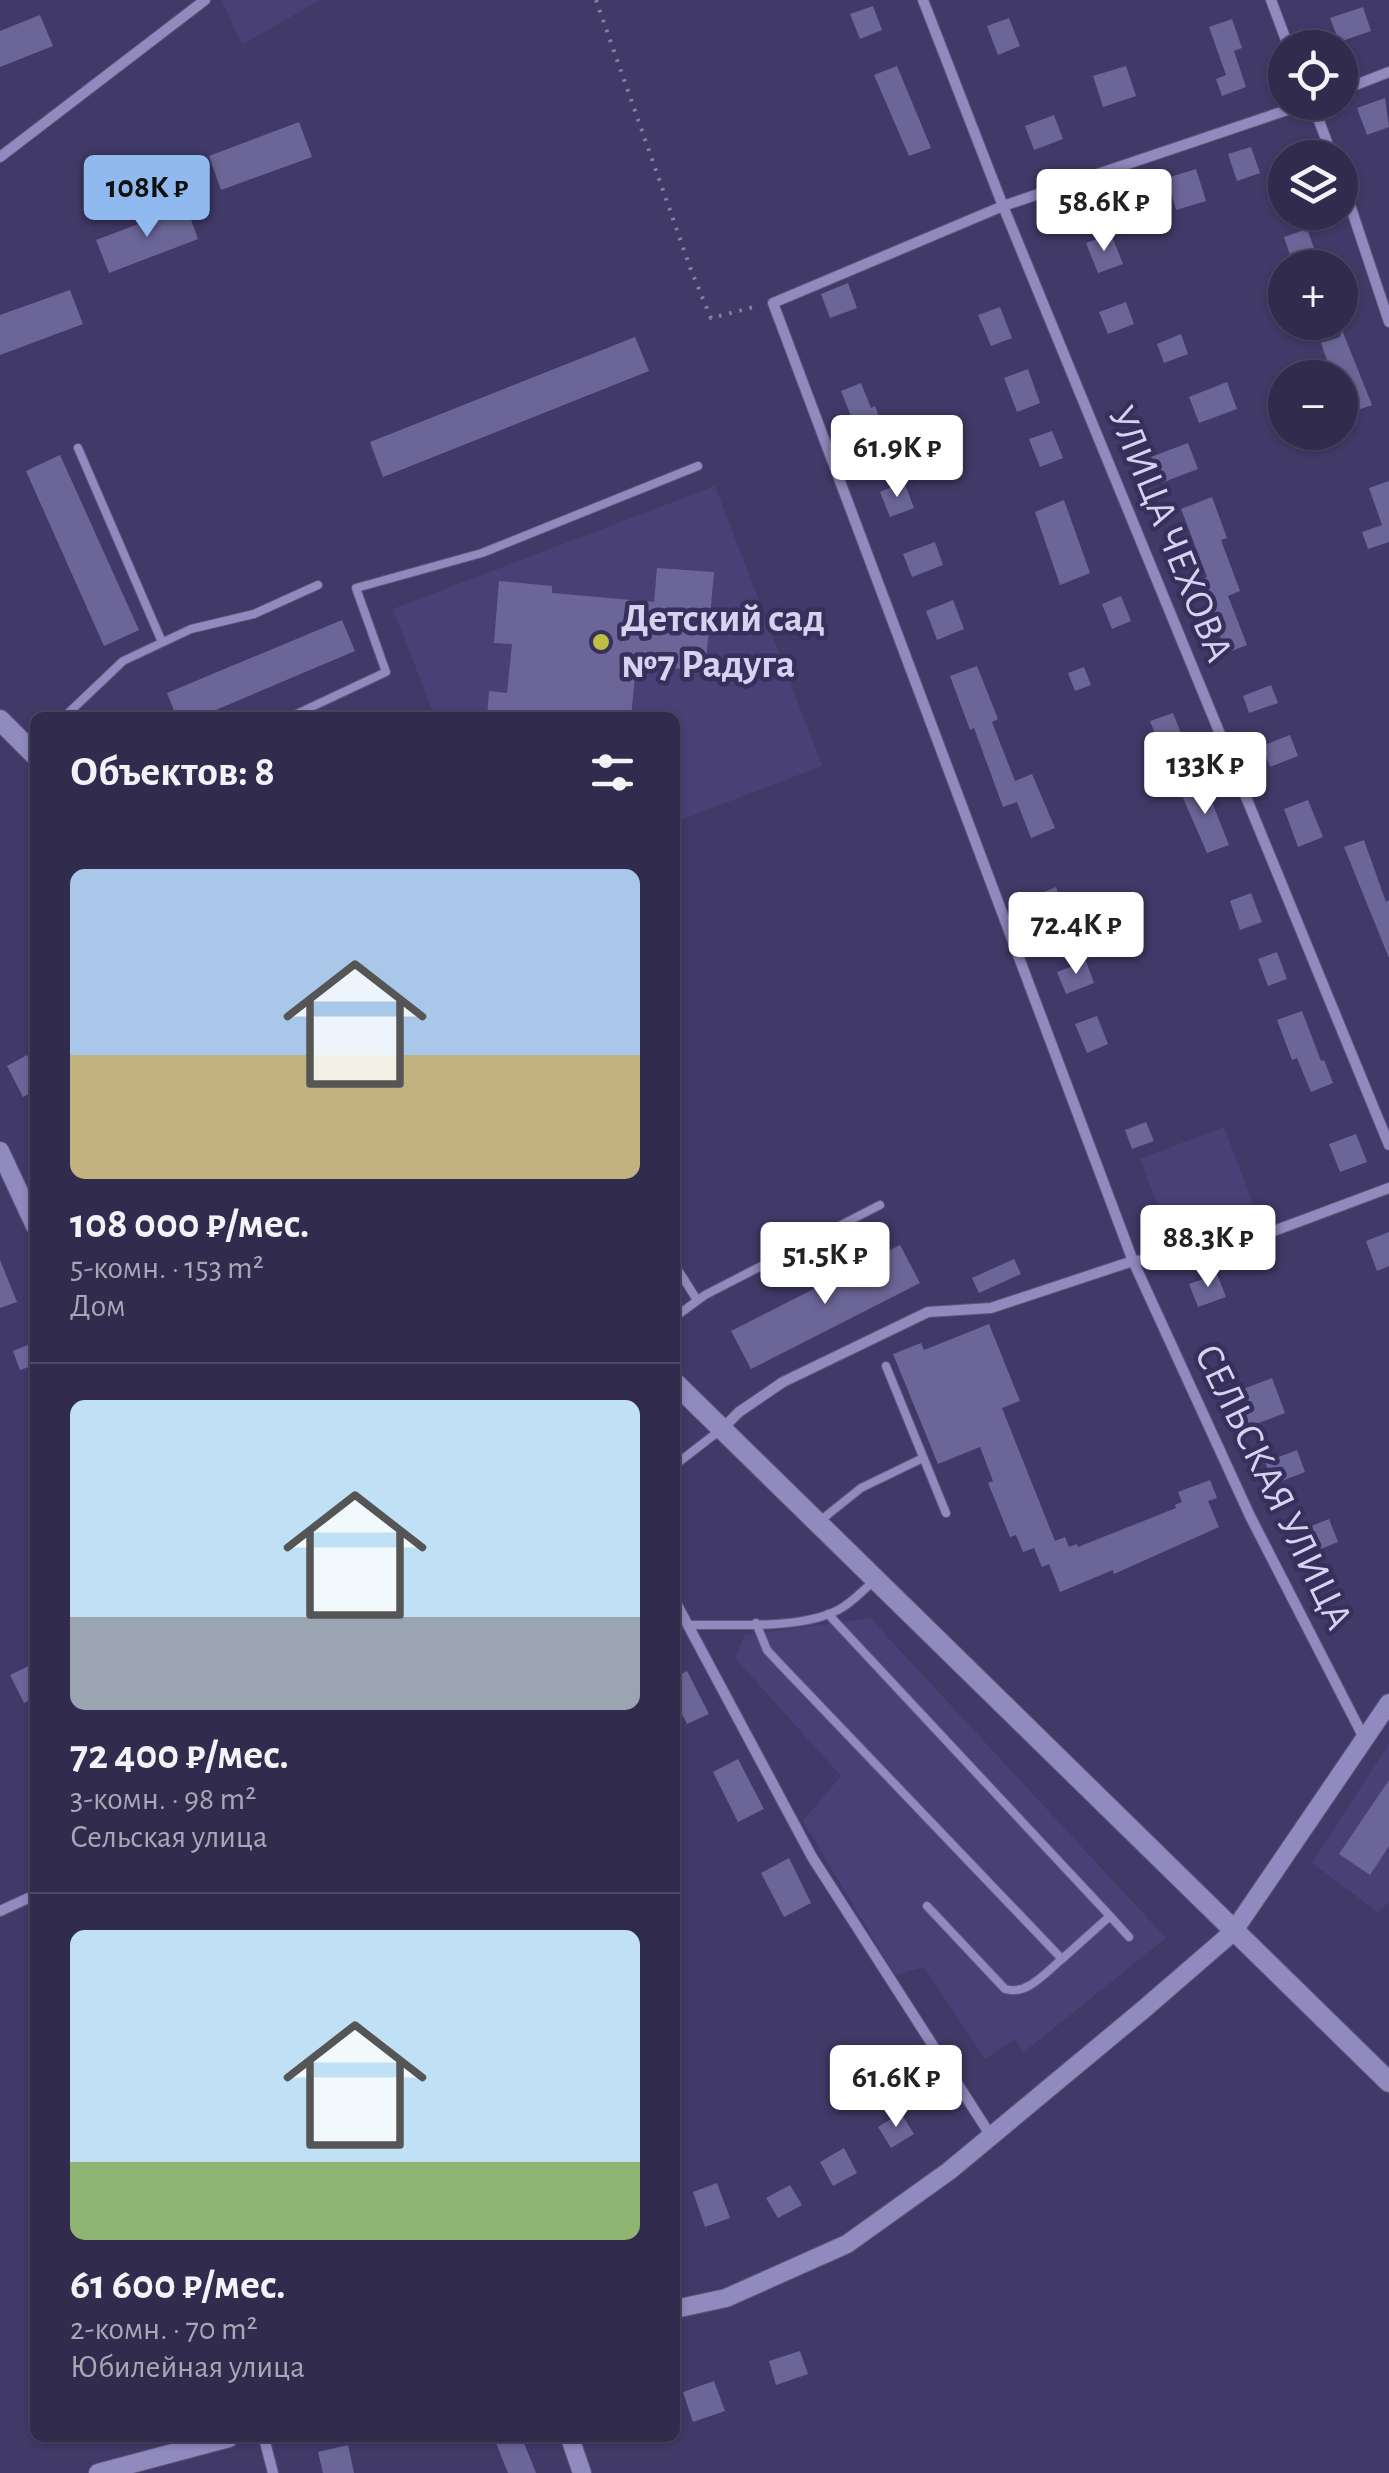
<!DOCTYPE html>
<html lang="ru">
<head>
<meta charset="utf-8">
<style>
	:root { --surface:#312c4e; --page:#393455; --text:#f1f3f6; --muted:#a8a7b6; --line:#4c4866; --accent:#90b9f0 }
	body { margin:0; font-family:"Alegreya Sans",sans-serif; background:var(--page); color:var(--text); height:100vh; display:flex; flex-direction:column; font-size:38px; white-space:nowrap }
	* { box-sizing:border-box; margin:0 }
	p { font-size:32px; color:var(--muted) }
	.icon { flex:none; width:55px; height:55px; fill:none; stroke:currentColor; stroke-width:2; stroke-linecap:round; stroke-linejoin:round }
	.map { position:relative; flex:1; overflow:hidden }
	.panel { position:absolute; left:30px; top:712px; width:650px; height:1730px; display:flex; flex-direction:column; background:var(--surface); border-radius:15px; box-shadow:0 2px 8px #0004,0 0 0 2px var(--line) }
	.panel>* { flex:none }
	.buttons { position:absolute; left:1268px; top:30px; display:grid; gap:20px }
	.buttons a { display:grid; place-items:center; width:90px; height:90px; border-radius:50%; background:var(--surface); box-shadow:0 2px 8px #0004,0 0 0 2px var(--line); font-size:50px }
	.price { position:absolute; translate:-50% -85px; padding:0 22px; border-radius:10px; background:#fff; color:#222; font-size:32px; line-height:65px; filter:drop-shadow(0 2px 5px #0008) }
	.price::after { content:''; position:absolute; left:50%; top:60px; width:30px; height:22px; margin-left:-15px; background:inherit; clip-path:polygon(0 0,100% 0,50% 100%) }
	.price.selected { background:var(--accent); color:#111 }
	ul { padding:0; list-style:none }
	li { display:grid; align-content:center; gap:20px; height:530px; padding:0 40px }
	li+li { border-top:2px solid var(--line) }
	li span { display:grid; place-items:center; height:310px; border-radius:15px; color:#555 }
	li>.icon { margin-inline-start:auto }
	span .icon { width:180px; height:180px; fill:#fffc; stroke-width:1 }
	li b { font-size:42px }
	h2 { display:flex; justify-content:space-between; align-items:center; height:120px; padding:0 40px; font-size:42px }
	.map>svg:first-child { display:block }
	.built { fill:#494176 }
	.building { fill:#6c6698 }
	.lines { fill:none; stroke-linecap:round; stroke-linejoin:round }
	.service-casing { stroke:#5c567c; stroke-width:10 }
	.minor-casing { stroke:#5c567c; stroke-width:12 }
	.tertiary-casing { stroke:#5c567c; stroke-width:20 }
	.secondary-casing { stroke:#5c567c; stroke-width:22 }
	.path { stroke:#8581a6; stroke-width:4; stroke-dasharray:2.5 8; stroke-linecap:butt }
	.service { stroke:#908abe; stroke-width:8 }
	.minor { stroke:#908abe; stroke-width:10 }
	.tertiary { stroke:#908abe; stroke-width:18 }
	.secondary { stroke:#908abe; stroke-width:20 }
	.poi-dot { fill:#bebf42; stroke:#372f5c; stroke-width:4 }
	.labels { text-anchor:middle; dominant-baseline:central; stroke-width:9; stroke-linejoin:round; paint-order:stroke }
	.street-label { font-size:40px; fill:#d5d3ef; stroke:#372f5c }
	.poi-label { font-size:40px; font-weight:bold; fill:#d5d3ef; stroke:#372f5c; text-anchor:start }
</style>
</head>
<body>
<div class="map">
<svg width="1389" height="2473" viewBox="0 0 1389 2473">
	<rect width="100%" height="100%" fill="#413a68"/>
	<!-- built -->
	<path class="built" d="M222 0H320L242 45Z
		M715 486 822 766 675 822V718L435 717 393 609Z
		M1224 1127 1259 1220 1175 1249 1140 1159Z
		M870 1618 1166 1938 1024 2052 1015 2039 985 2059 924 1967 895 1975 803 1821 841 1776 735 1658 745 1635Z
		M1389 1744V1902L1378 1912 1312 1863Z"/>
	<!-- building -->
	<path class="building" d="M873 6 882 30 860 39 850 14Z
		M1363 7 1371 31 1339 42 1330 18Z
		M40 15 53 46 0 67V31Z
		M1009 18 1020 46 998 55 987 26Z
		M1232 19 1242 48 1234 51 1246 87 1222 96 1216 79 1226 75 1209 27Z
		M897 66 931 148 909 156 874 75Z
		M1126 66 1136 96 1103 107 1093 76Z
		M1385 98 1389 127 1367 135 1357 108Z
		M1054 115 1063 139 1034 150 1025 126Z
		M299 122 312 157 221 190 209 156Z
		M1251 147 1260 173 1237 181 1228 154Z
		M1196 169 1206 201 1176 210 1167 178Z
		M186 206 198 239 109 273 96 240Z
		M1307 229 1317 256 1293 264 1284 237Z
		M1111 234 1123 264 1098 273 1086 243Z
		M848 283 857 308 830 318 821 294Z
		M70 290 83 324 0 355V315Z
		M1126 302 1134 324 1108 334 1099 312Z
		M1000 307 1012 338 991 346 978 315Z
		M1342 330 1372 405 1340 416V366L1330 369 1321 343 1340 337Z
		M1181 334 1188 354 1164 363 1157 344Z
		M635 337 649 371 383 477 370 442Z
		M1028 369 1040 403 1017 412 1004 378Z
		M1227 382 1237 409 1199 423 1189 397Z
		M861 383 871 408 875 406 891 448 867 457 841 391Z
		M1052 431 1063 458 1040 467 1029 439Z
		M1188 443 1198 469 1161 483 1151 457Z
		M60 455 139 630 104 646 26 471Z
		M1389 481V542L1368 549 1362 532 1382 525 1369 488Z
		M904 482 914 508 890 517 880 492Z
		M1212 497 1227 538 1221 540 1240 591 1228 596 1247 645 1226 653 1200 580 1207 577 1181 509Z
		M1064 500 1090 573 1060 585 1035 512Z
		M935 542 943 565 912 577 903 554Z
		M657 568 714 572 705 671 636 665 631 718H487L489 691 507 693 512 644 494 643 499 581 552 586V593L654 602Z
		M1121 596 1131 621 1112 629 1102 604Z
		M953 600 964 629 937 640 926 611Z
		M342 620 355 651 197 718H177L167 693Z
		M977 666 998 719 992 722 1015 781 1032 774 1055 828 1031 838 1017 802 1003 807 974 728 970 730 950 676Z
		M1084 667 1091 685 1075 691 1068 673Z
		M1271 685 1278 703 1249 713 1243 696Z
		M1173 713 1185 743 1162 751 1150 721Z
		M1290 735 1298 756 1270 767 1262 746Z
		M1204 782 1229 845 1207 853 1180 791Z
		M1308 800 1323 837 1298 847 1284 809Z
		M1364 840 1386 902 1389 900V958L1344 847Z
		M1056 887 1065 913 1041 922 1031 897Z
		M1251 893 1262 922 1240 930 1230 901Z
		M1277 952 1287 979 1268 986 1258 959Z
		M1086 961 1094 983 1066 994 1057 972Z
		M1302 1011 1321 1061 1324 1060 1333 1083 1311 1092 1297 1058 1292 1060 1277 1020Z
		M1097 1016 1108 1044 1087 1053 1075 1024Z
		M27 1055 35 1071V1091L23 1097 7 1066Z
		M1146 1122 1154 1141 1132 1149 1125 1130Z
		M1356 1134 1367 1162 1340 1172 1329 1144Z
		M1389 1232V1266L1377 1271 1366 1241Z
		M900 1245 920 1283 751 1369 731 1331Z
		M1014 1259 1021 1274 979 1293 972 1278Z
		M0 1260 17 1302 0 1308Z
		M1217 1274 1226 1297 1198 1307 1189 1284Z
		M989 1324 1020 1401 1002 1408 1055 1541 1065 1537 1069 1547 1077 1544 1078 1547 1176 1508 1175 1505 1182 1502 1178 1492 1210 1480 1217 1498 1208 1501 1219 1527 1114 1574 1113 1570 1060 1592 1049 1564 1042 1567 1034 1548 1023 1552 1016 1535 1010 1537 988 1483 993 1481 980 1447 938 1464 893 1354 921 1343 924 1350Z
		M35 1342V1365L20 1370 13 1351Z
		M1272 1378 1285 1413 1248 1427 1235 1392Z
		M1297 1450 1305 1472 1274 1484 1265 1462Z
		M1329 1519 1338 1542 1306 1555 1297 1532Z
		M35 1663V1697L24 1703 10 1675Z
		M687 1671 709 1714 687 1724 675 1700V1677Z
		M738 1759 764 1809 738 1822 713 1772Z
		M1389 1780V1846L1370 1875 1339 1854Z
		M789 1858 811 1903 784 1917 761 1873Z
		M901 2113 914 2134 891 2148 878 2127Z
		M844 2148 857 2173 833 2186 820 2162Z
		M717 2183 730 2218 705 2227 693 2192Z
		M790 2185 802 2205 778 2218 766 2198Z
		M800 2351 808 2374 776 2385 769 2361Z
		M714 2381 725 2411 693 2422 683 2392Z
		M494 2438H522L536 2473H508Z
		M348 2445 354 2473H323L318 2452Z"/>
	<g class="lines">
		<defs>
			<path id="service" d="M78 448 162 642
				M63 718 123 661 191 629 254 614 318 585
				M288 718 386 672 356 588 482 553 698 466
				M675 1265 697 1300
				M675 1317 705 1295 880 1205
				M886 1366 946 1513
				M675 1465 719 1431
				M821 1520 861 1488 923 1458
				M756 1623 767 1650 779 1663 1062 1959 1110 1916 828 1614
				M689 1625C732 1624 800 1630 838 1610 852 1603 864 1589 875 1580
				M927 1906 1005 1989C1027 1996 1046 1972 1062 1959
				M1110 1916 1129 1937"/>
			<path id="minor" d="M923 0 1003 206 1389 1145
				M1271 0 1289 48
				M1340 91 1389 72
				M1311 102 1003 206 773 303 1133 1261 1250 1516 1365 1740
				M1312 102 1333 158
				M0 157 205 0
				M1340 175 1389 322
				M722 1429 739 1412 783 1382 928 1312 991 1308 1133 1261 1192 1257 1263 1235 1389 1188
				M675 1601 812 1857 991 2136
				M0 1911 35 1895
				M264 2438 273 2473"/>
			<path id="tertiary" d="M0 1151 35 1226
				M675 2309 726 2298 847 2244 949 2171 1144 2009 1233 1932 1389 1703
				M570 2438 582 2473
				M98 2473 229 2438"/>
			<path id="secondary" d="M0 720 35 755
				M675 1383 1389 2082"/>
		</defs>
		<!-- service casing -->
		<use href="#service" class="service-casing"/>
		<!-- minor casing -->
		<use href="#minor" class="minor-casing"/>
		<!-- tertiary casing -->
		<use href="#tertiary" class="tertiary-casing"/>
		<!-- secondary casing -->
		<use href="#secondary" class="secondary-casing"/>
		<!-- path -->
		<path class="path" d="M596 0 691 270 711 318 758 306"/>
		<!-- service -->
		<use href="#service" class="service"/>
		<!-- minor -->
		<use href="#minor" class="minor"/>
		<!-- tertiary -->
		<use href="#tertiary" class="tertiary"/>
		<!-- secondary -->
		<use href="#secondary" class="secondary"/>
	</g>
	<!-- markers -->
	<circle class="poi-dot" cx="601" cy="642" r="10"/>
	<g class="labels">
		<!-- street labels -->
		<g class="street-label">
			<text transform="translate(1170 534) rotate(68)">УЛИЦА ЧЕХОВА</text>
			<text transform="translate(1273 1487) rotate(64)">СЕЛЬСКАЯ УЛИЦА</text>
		</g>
		<!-- poi labels -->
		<g class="poi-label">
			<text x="621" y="619">Детский сад<tspan x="621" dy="46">№7 Радуга</tspan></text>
		</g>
	</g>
</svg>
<div class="buttons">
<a><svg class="icon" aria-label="locate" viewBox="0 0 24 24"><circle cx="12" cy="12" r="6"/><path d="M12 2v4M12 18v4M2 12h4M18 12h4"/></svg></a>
<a><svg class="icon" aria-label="layers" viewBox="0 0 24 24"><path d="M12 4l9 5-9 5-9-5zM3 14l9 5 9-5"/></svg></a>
<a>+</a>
<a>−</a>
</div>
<b class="price selected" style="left:147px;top:240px">108K ₽</b>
<b class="price" style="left:1104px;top:254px">58.6K ₽</b>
<b class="price" style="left:897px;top:500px">61.9K ₽</b>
<b class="price" style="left:1205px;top:817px">133K ₽</b>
<b class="price" style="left:1076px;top:977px">72.4K ₽</b>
<b class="price" style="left:1208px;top:1290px">88.3K ₽</b>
<b class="price" style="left:825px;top:1307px">51.5K ₽</b>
<b class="price" style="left:896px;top:2130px">61.6K ₽</b>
<section class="panel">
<h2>Объектов: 8<svg class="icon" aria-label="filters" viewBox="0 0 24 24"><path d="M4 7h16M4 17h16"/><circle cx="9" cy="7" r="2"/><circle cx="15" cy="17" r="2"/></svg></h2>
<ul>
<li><span style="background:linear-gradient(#a9c7e8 60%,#c2b280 0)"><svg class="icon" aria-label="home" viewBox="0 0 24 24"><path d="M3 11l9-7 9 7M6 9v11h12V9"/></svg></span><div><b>108 000 ₽/мес.</b><p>5-комн. · 153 m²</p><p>Дом</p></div></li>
<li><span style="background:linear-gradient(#bfe0f5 70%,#9aa5b1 0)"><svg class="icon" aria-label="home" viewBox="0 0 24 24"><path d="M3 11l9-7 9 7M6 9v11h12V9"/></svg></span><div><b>72 400 ₽/мес.</b><p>3-комн. · 98 m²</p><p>Сельская улица</p></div></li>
<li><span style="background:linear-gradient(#bfe0f5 75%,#8fb573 0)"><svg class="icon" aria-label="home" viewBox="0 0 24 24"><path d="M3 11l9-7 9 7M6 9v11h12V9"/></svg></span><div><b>61 600 ₽/мес.</b><p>2-комн. · 70 m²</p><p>Юбилейная улица</p></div></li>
</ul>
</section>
</div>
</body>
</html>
